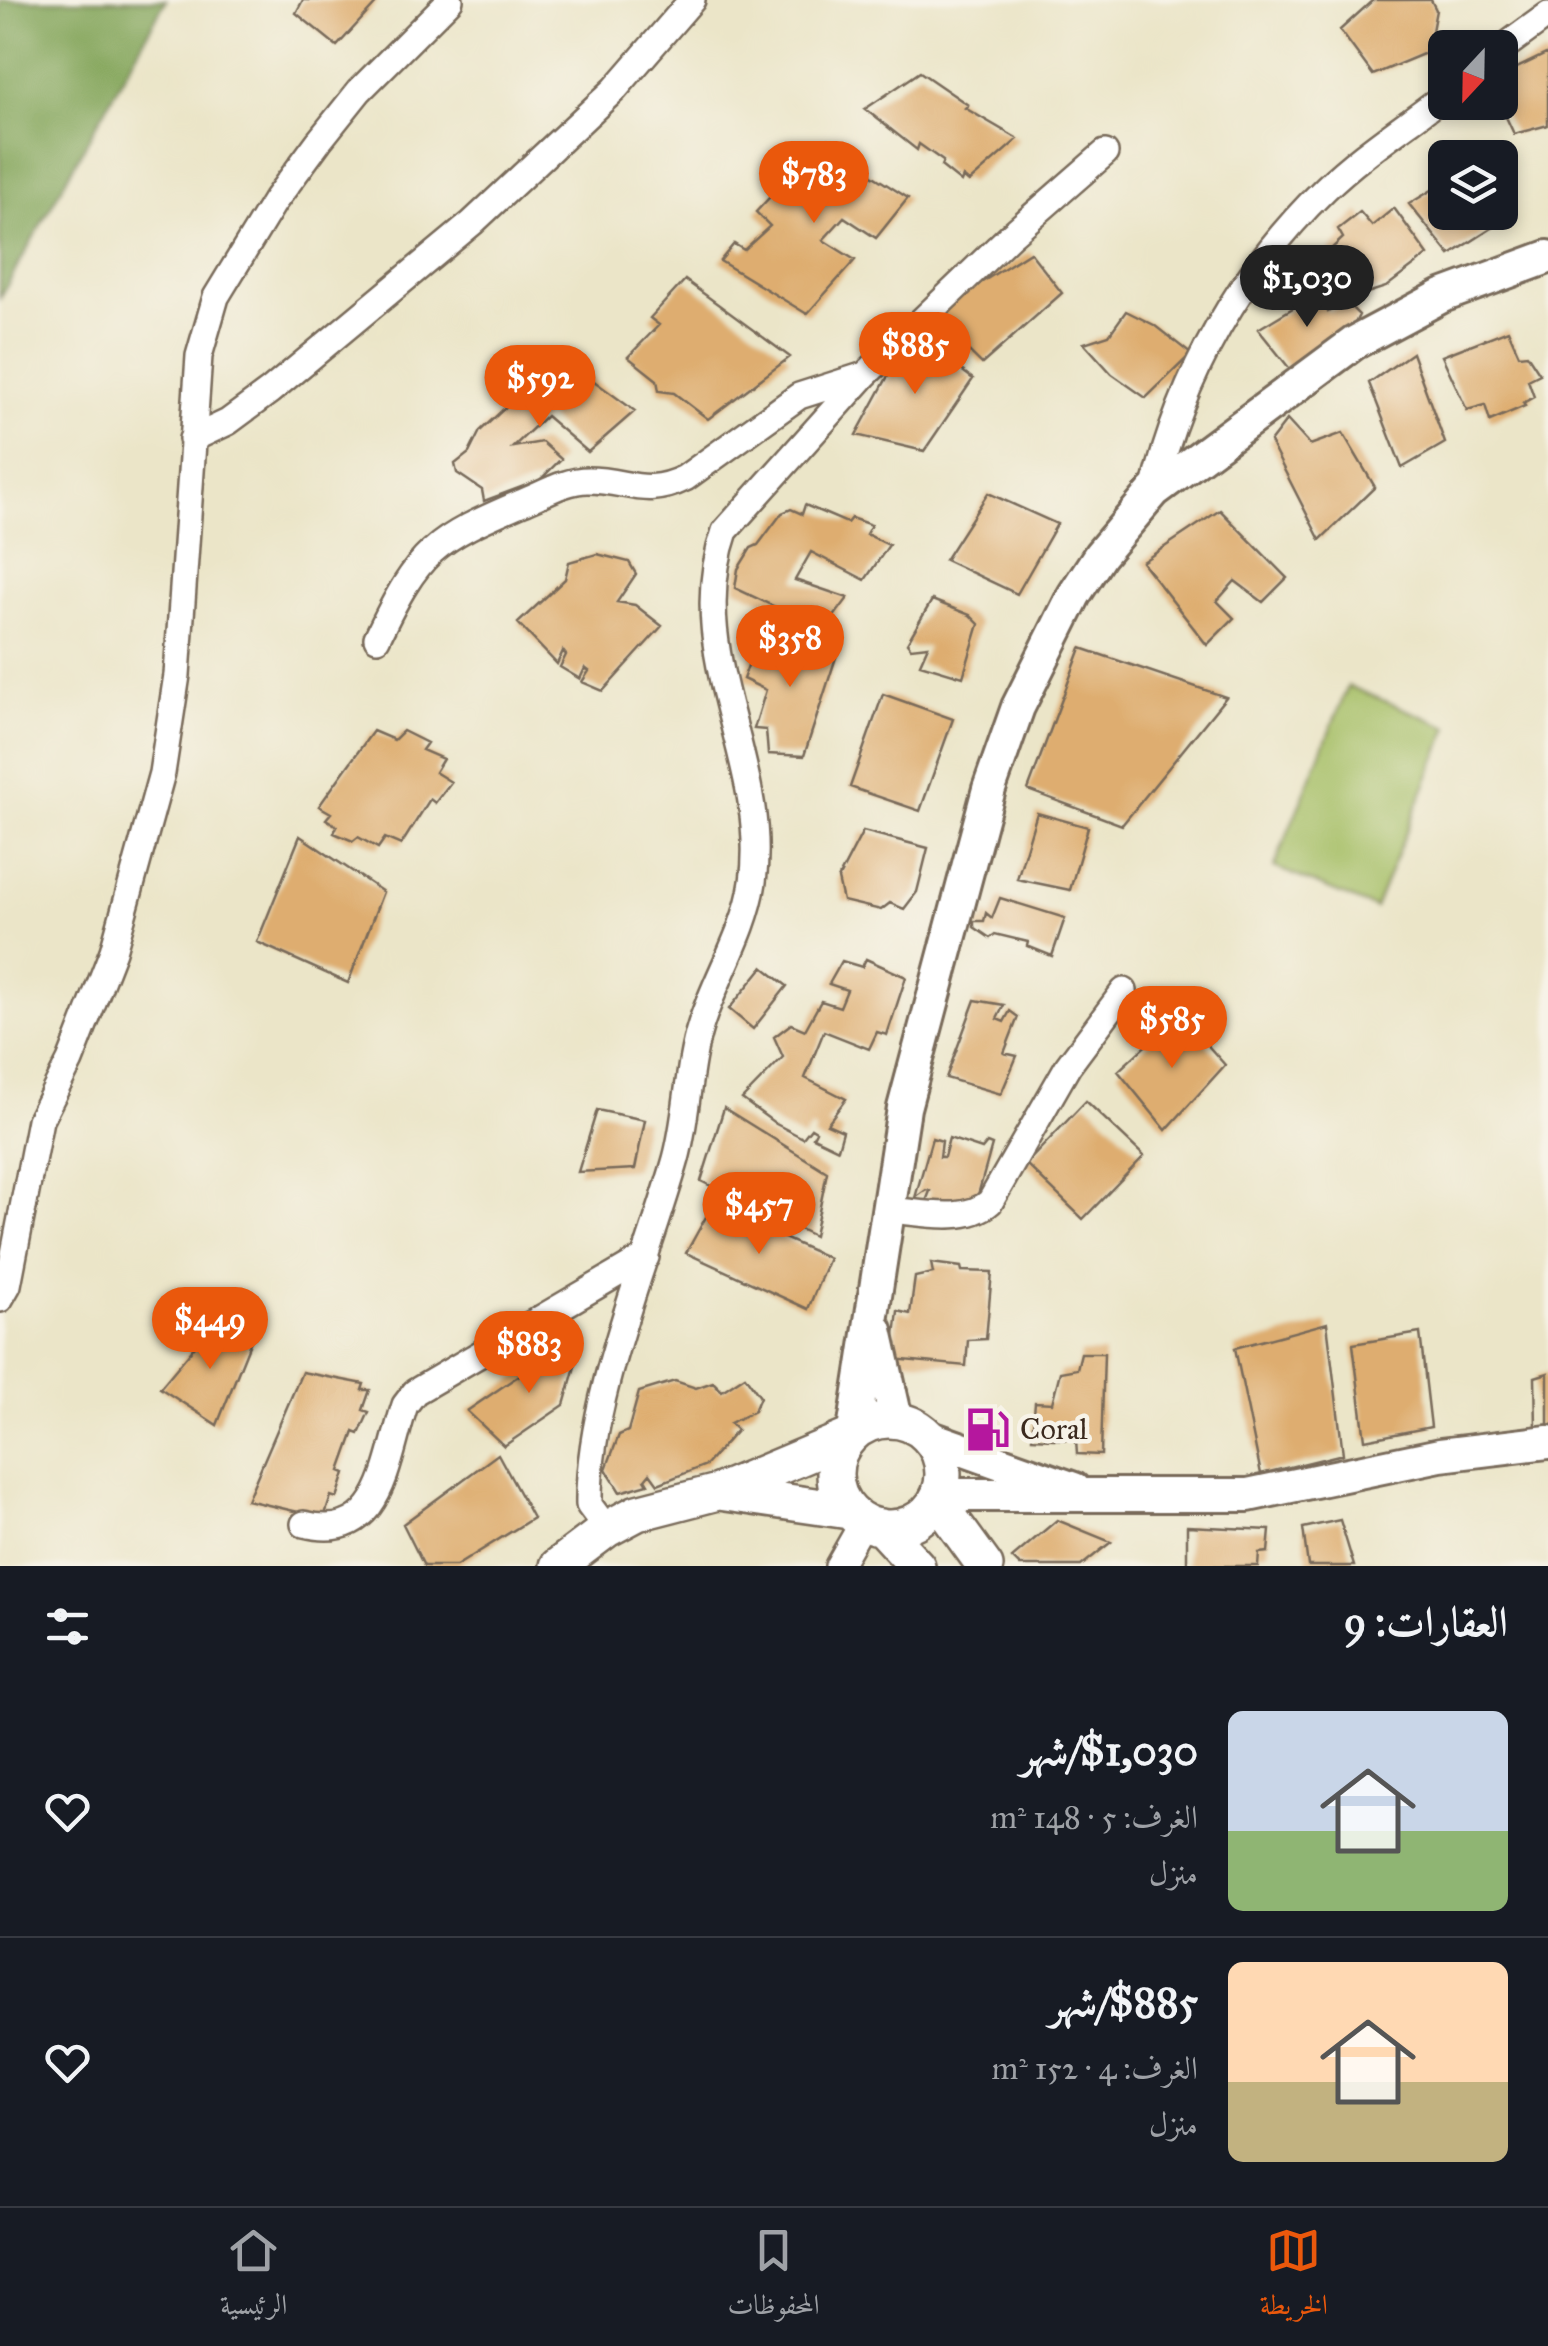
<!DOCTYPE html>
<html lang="ar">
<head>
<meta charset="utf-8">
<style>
	:root { --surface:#171b24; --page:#20242c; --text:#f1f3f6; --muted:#9ea1a6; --line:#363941; --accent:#ea580c }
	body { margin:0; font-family:"IM FELL Great Primer",Amiri,serif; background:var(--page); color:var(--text); direction:rtl; height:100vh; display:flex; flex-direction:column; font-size:38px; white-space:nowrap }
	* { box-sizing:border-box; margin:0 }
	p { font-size:32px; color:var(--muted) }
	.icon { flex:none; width:55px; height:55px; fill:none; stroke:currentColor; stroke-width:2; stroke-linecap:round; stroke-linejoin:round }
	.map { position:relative; height:1566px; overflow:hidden; direction:ltr }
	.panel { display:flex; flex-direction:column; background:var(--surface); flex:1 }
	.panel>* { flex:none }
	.needle { width:65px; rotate:202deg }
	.buttons { position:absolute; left:1428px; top:30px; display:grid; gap:20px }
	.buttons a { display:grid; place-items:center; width:90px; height:90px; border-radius:15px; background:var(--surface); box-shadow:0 5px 15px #0003; font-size:50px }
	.price { position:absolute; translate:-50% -85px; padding:0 22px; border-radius:35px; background:var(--accent); color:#fff; font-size:32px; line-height:65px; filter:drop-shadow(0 2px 5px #0008) }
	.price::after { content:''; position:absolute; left:50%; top:60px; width:30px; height:22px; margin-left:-15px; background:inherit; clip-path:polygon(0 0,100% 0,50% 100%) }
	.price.current { background:#222; color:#fff }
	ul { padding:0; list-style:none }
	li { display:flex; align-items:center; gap:30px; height:250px; padding:0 40px }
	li+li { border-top:2px solid var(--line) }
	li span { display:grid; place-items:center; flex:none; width:280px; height:200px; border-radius:15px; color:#555 }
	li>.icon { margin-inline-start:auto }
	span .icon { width:120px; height:120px; fill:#fffc; stroke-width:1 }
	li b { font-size:42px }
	h2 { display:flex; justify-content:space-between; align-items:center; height:120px; padding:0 40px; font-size:42px }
	.menu { display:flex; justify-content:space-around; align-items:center; height:140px; border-top:2px solid var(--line); background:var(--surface); font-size:28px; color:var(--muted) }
	.menu a { display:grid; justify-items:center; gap:5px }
	.menu .current { color:var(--accent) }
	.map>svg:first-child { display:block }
	.green { fill:#a4be64; stroke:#707441; stroke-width:2.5 }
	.forest { fill:#83a55a; stroke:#5f683c; stroke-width:2.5 }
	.building { fill:#dead70 }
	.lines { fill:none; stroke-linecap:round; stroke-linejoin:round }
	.minor-casing { stroke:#796b5a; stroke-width:30 }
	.tertiary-casing { stroke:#796b5a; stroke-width:38 }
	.secondary-casing { stroke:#796b5a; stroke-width:40 }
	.minor { stroke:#fff; stroke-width:25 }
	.tertiary { stroke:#fff; stroke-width:32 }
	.secondary { stroke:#fff; stroke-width:35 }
	.labels { text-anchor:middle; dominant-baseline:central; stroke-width:9; stroke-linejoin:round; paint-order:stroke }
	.poi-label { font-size:30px; fill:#3b2a1e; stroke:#f7f3e8; text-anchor:start }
</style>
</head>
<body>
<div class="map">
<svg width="1548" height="1566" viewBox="0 0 1548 1566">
	<rect width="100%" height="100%" fill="#f7f3e8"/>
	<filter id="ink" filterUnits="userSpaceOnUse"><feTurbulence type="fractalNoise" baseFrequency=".01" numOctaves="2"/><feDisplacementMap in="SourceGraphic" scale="20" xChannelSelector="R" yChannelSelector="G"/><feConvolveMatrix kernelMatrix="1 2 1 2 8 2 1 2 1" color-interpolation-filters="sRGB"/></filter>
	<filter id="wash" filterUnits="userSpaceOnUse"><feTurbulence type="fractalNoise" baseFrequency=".0048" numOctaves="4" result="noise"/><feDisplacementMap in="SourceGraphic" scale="40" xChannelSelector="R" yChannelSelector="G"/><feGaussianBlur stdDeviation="2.25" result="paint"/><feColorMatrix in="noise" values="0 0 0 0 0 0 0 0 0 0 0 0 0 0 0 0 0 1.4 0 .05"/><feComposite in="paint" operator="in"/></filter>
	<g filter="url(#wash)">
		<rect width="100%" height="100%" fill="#ebe5c8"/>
		<!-- green -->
		<path class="green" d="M1348 686 1449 727 1375 908 1274 867Z"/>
		<!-- forest -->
		<path class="forest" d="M0 0H166L0 298Z"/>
		<g id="blocks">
			<!-- building -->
			<path class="building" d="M303 0H379L337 46 296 13Z
				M1373 0H1431L1436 10 1428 52 1373 75 1340 30Z
				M1548 53V125L1514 134 1499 102 1500 76Z
				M920 72 968 105 965 108 1018 139 969 182 963 177 961 182 941 166 943 161 919 144 917 150 865 109Z
				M829 139 859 155 856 165 908 198 876 238 844 217 823 240 855 260 807 314 720 261 734 244 744 250 770 226 756 212 798 167 810 170 809 158Z
				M1445 182V212H1490L1500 223 1450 255 1409 204Z
				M1394 208 1428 255 1386 287 1361 295 1356 288 1341 292 1335 279 1342 270 1329 251 1343 238 1338 229 1360 212 1372 226Z
				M1030 252 1062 293 982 364 931 314Z
				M685 280 790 357 708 419 674 393 659 391 657 380 628 357 659 325 650 318Z
				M1323 299 1328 312 1346 302 1359 315 1354 325 1290 369 1258 329 1303 302 1306 306Z
				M1126 311 1154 325 1191 354 1146 398 1112 374 1084 343 1109 335Z
				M1508 330 1519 355 1527 354 1540 374 1528 380 1534 397 1523 403 1525 406 1490 421 1485 405 1467 410 1442 356Z
				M912 332 973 379 924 451 856 435Z
				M1412 353 1445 443 1402 468 1369 383Z
				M568 362 635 411 588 452 546 416 513 447 542 442 561 459 540 480 484 501 482 490 457 473 455 464 469 453 480 431 549 367 557 370Z
				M1287 420 1310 445 1343 433 1375 487 1320 540 1270 442Z
				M988 493 1057 524 1017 594 945 560Z
				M805 505 847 523 851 518 871 525 866 534 889 545 865 580 811 552 795 580 848 598 824 630 735 588 738 569 751 548 758 545 782 513 791 509 802 514Z
				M1220 510 1287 578 1263 602 1235 581 1217 601 1234 618 1207 645 1142 562Z
				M597 554 629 562 636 574 617 602 635 605 662 626 603 691 582 682 589 671 585 668 580 679 560 667 566 655 563 651 557 664 518 623 565 579 569 562Z
				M932 600 970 615 979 624 963 677 920 664 928 646 911 648 907 643Z
				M759 636 840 645 804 756 768 754 766 730 754 729 766 690 743 679Z
				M1081 648 1226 697 1122 825 1028 790Z
				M883 694 953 719 920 811 850 787Z
				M373 731 394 740 403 731 427 743 422 750 443 759 435 772 451 782 435 803 430 799 401 845 385 838 378 848 358 837 353 841 334 833 337 826 326 819 331 813 319 806Z
				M1037 813 1088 827 1070 890 1017 879Z
				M863 831 928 848 917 892 904 909 890 903 881 910 843 901 838 879Z
				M300 836 383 892 348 983 257 942Z
				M1000 898 1065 918 1052 956 1027 946 1028 942 995 934 990 938 974 927V921H984L986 913 992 918Z
				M866 959 906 977 887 1035 877 1032 869 1049 824 1031 805 1078 846 1099 827 1124 843 1131 838 1149 813 1137 816 1131 811 1128 803 1138 776 1124 742 1099 783 1057 774 1037 791 1024 805 1030 821 1001 840 1007 847 990 829 984 842 961 862 967Z
				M763 967 787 986 753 1029 729 1009Z
				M975 1000 1004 1005 997 1019 1004 1022 1010 1011 1018 1017 1004 1053 1017 1056 1001 1094 946 1078Z
				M1180 1014 1225 1065 1166 1130 1118 1071Z
				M1086 1101 1144 1156 1083 1219 1026 1164Z
				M724 1108 827 1172 814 1236 701 1181Z
				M597 1110 645 1120 635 1169 578 1172Z
				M932 1138 942 1141 940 1157H944L949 1138 982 1149 987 1143 992 1145 974 1209 925 1204 930 1191 926 1190 915 1198Z
				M712 1206 829 1258 808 1309 686 1253Z
				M931 1263 961 1267 962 1271 992 1272 986 1339 968 1340 966 1366 892 1359 898 1311 910 1314 915 1277 933 1273Z
				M1327 1323 1343 1454 1261 1474 1235 1348Z
				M210 1328 254 1333 217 1425 160 1388Z
				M1420 1333 1431 1427 1365 1440 1353 1344Z
				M569 1341 580 1349 564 1405 504 1446 467 1411Z
				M1081 1353H1104L1101 1455 1077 1454 1076 1440 1032 1438 1035 1402 1052 1403 1060 1372 1077 1369Z
				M302 1372 364 1384 362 1390H370L363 1410 369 1412 359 1434 354 1432 340 1471 345 1473 337 1498 331 1496 324 1518 247 1500Z
				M1548 1373V1425L1536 1428 1535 1377Z
				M745 1376 760 1397 754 1411 730 1423 737 1430 706 1465 658 1484 650 1473 645 1479 648 1484 620 1492 606 1469 619 1435 628 1431 639 1392 675 1381 696 1388 713 1382 722 1391Z
				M498 1454 533 1518 456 1566H424L403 1524Z
				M1057 1520 1111 1542 1081 1566H1020L1012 1558Z
				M1340 1520 1354 1566H1308L1303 1528Z
				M1187 1526 1270 1530 1268 1552 1259 1553 1258 1566H1187Z"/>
		</g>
	</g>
	<g filter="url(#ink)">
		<use href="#blocks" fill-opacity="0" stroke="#796b5a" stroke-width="2.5"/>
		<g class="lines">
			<defs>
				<path id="minor" d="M1500 50 1548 15
					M865 375 1011 235 1105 153
					M192 439 228 422 270 391 472 223 615 89 692 0
					M1154 491C1181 377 1241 270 1325 189 1361 154 1405 126 1445 95
					M377 638C419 550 434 540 523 502 543 494 566 480 588 480 628 480 644 498 685 478L799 396 865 375 725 531C682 652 770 763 753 882 746 931 716 977 701 1024 687 1067 688 1115 676 1159 647 1262 587 1400 589 1505L607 1529
					M888 1210C920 1212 965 1224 990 1202L1068 1066 1124 991
					M0 1299 8 1285 40 1120 70 1061 113 951 162 773 177 675 199 356 216 297 274 202 319 141 359 91 450 0
					M304 1524C383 1544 386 1461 405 1405L415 1392 646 1257
					M838 1566 863 1522"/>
				<path id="tertiary" d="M876 1330 896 1419
					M854 1431 904 1108 989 789 1018 707 1074 595 1100 555 1154 491 1354 343 1442 296 1548 257
					M931 1438 1074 1489
					M940 1495H1248L1440 1455 1548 1442"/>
				<path id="secondary" d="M835 1474a54 54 0 1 1 108 0a54 54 0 1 1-108 0Z
					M719 1492 849 1511
					M937 1500 985 1566
					M881 1527 917 1566
					M558 1566 607 1529 637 1513 718 1492 847 1438"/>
			</defs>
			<!-- minor casing -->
			<use href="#minor" class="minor-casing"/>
			<!-- tertiary casing -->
			<use href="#tertiary" class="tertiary-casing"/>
			<!-- secondary casing -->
			<use href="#secondary" class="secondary-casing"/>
			<!-- minor -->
			<use href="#minor" class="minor"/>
			<!-- tertiary -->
			<use href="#tertiary" class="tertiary"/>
			<!-- secondary -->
			<use href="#secondary" class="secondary"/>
		</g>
	</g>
	<!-- icons -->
	<defs>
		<symbol id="fuel-bare" viewBox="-9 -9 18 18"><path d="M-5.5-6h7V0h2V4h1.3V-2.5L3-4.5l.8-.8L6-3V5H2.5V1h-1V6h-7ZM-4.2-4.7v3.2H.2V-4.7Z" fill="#b5179e" stroke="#f7f3e8" stroke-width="2.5" paint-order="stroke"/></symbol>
	</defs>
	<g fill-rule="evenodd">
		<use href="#fuel-bare" x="956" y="1398" width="63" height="63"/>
	</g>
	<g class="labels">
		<!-- poi labels -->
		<g class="poi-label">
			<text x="1020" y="1429">Coral</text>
		</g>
	</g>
</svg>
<div class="buttons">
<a><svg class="needle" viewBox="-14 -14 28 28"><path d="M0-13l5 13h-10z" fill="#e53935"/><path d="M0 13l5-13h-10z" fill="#9ea1a6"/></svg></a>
<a><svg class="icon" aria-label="layers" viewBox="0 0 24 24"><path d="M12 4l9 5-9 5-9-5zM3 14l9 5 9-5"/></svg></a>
</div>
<b class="price" style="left:814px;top:226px">$783</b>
<b class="price current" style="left:1307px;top:330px">$1,030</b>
<b class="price" style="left:915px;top:397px">$885</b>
<b class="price" style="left:540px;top:430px">$592</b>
<b class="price" style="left:790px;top:690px">$358</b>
<b class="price" style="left:1172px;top:1071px">$585</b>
<b class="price" style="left:759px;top:1257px">$457</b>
<b class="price" style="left:210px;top:1372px">$449</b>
<b class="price" style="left:529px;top:1396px">$883</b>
</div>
<section class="panel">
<h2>العقارات: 9<svg class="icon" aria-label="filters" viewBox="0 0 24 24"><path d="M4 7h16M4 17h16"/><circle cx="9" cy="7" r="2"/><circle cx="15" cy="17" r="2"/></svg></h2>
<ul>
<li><span style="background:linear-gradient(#c9d6e8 60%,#8fb573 0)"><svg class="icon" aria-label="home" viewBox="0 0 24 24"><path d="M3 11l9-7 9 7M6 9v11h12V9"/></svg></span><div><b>$1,030/شهر</b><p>الغرف: 5 · 148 m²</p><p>منزل</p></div><svg class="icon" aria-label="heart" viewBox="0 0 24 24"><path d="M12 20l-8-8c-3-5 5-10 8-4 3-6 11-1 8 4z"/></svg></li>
<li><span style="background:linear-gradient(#ffd9b3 60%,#c2b280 0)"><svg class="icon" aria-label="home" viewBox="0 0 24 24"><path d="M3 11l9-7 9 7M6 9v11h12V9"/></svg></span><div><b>$885/شهر</b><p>الغرف: 4 · 152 m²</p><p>منزل</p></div><svg class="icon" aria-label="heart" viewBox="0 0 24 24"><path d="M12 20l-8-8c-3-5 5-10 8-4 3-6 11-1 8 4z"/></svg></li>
</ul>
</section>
<nav class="menu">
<a class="current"><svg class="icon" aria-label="map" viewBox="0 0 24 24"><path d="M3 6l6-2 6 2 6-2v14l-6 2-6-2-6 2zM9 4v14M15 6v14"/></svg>الخريطة</a>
<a><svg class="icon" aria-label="saved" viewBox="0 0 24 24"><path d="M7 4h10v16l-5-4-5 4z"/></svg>المحفوظات</a>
<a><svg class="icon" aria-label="home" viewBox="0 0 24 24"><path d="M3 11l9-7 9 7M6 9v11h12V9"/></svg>الرئيسية</a>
</nav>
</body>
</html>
